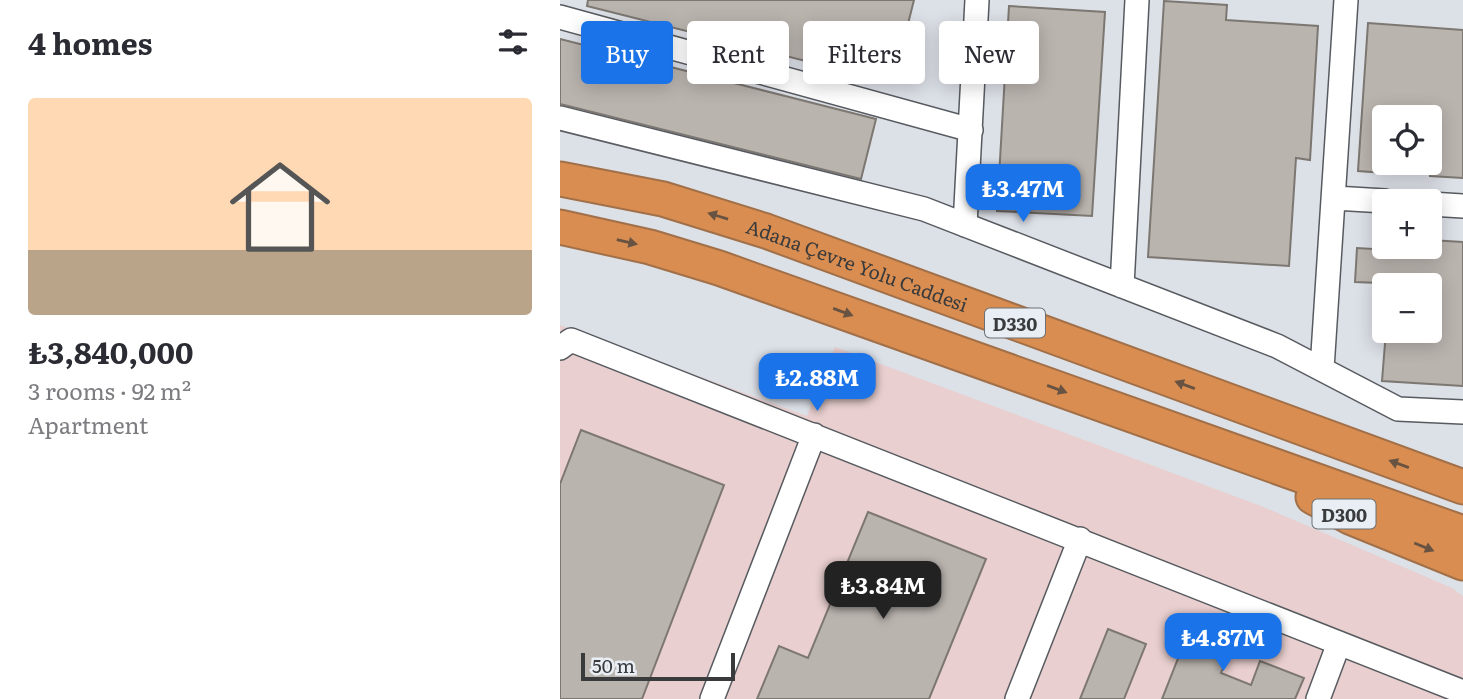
<!DOCTYPE html>
<html lang="en">
<head>
<meta charset="utf-8">
<style>
	:root { --surface:#fff; --page:#f2f2f3; --text:#2b2b33; --muted:#7c7c81; --accent:#1a73e8 }
	body { margin:0; font-family:Literata,serif; background:var(--page); color:var(--text); height:100vh; display:flex; flex-direction:column; font-size:26px; white-space:nowrap }
	* { box-sizing:border-box; margin:0 }
	p { font-size:23px; color:var(--muted) }
	.icon { flex:none; width:38px; height:38px; fill:none; stroke:currentColor; stroke-width:2; stroke-linecap:round; stroke-linejoin:round }
	.map { position:relative; flex:1; overflow:hidden }
	.details { display:flex; flex-direction:column; background:var(--surface); width:560px }
	.details>* { flex:none }
	.guide { position:absolute; left:21px; top:21px; width:665px; height:63px; display:flex; gap:14px }
	.fabs { position:absolute; left:812px; top:105px; display:grid; gap:14px }
	.fabs a { display:grid; place-items:center; width:70px; height:70px; border-radius:7px; background:var(--surface); box-shadow:0 4px 18px #0003; font-size:35px }
	.scale { position:absolute; left:21px; bottom:18px; width:154px; box-sizing:border-box; padding-left:7px; border:4px solid #383a3c; border-top:0; font-size:19px; line-height:24px; white-space:nowrap; color:#383a3c; -webkit-text-stroke:5px #e9edf4; paint-order:stroke }
	.price { position:absolute; translate:-50% -60px; padding:0 16px; border-radius:14px; background:var(--accent); color:#fff; font-size:23px; line-height:46px; filter:drop-shadow(0 2px 4px #0008) }
	.price::after { content:''; position:absolute; left:50%; top:42px; width:21px; height:16px; margin-left:-10px; background:inherit; clip-path:polygon(0 0,100% 0,50% 100%) }
	.price.current { background:#222; color:#fff }
	ul { padding:0; list-style:none }
	li { display:grid; align-content:center; gap:14px; height:371px; padding:0 28px }
	li span { display:grid; place-items:center; height:217px; border-radius:7px; color:#555 }
	li>.icon { margin-inline-start:auto }
	span .icon { width:126px; height:126px; fill:#fffc; stroke-width:1 }
	li b { font-size:30px }
	h2 { display:flex; justify-content:space-between; align-items:center; height:84px; padding:0 28px; font-size:30px }
	.tag { padding:0 24px; border-radius:7px; background:var(--surface); box-shadow:0 4px 18px #0003; font-size:24px; line-height:63px }
	.tag.current { background:var(--accent); color:#fff }
	main { display:flex; flex:1; min-height:0 }
	.map>svg:first-child { display:block }
	.industrial { fill:#e9cfcf }
	.building { fill:#bab4af; stroke:#7d7772; stroke-width:2 }
	.lines { fill:none; stroke-linecap:round; stroke-linejoin:round }
	.minor-casing { stroke:#575b60; stroke-width:26 }
	.highway-casing { stroke:#a17049; stroke-width:37 }
	.minor { stroke:#fff; stroke-width:23 }
	.highway { stroke:#d98d50; stroke-width:33 }
	.oneway { fill:#685342 }
	.labels { text-anchor:middle; dominant-baseline:central; stroke-width:7; stroke-linejoin:round; paint-order:stroke }
	.shield { fill:#e9edf4; stroke:#6d7073; stroke-width:2 }
	.shield-label { font-size:18px; font-weight:bold; fill:#383a3c }
	.street-label { font-size:19px; fill:#383a3c; stroke:#e9edf4 }
</style>
</head>
<body>
<main>
<section class="details">
<h2>4 homes<svg class="icon" aria-label="filters" viewBox="0 0 24 24"><path d="M4 7h16M4 17h16"/><circle cx="9" cy="7" r="2"/><circle cx="15" cy="17" r="2"/></svg></h2>
<ul>
<li><span style="background:linear-gradient(#ffd9b3 70%,#b9a48a 0)"><svg class="icon" aria-label="home" viewBox="0 0 24 24"><path d="M3 11l9-7 9 7M6 9v11h12V9"/></svg></span><div><b>₺3,840,000</b><p>3 rooms · 92 m²</p><p>Apartment</p></div></li>
</ul>
</section>
<div class="map">
<svg width="903" height="699" viewBox="0 0 903 699">
	<rect width="100%" height="100%" fill="#dce0e7"/>
	<!-- industrial -->
	<path class="industrial" d="M0 325 247 416 275 347 701 506 892 588 903 596V699H0Z"/>
	<!-- building -->
	<path class="building" d="M28 0H354L333 83 27 6Z
		M604 1 667 5 666 20 758 26 750 160 736 158 729 266 588 257Z
		M449 6 545 12 532 216 437 211Z
		M808 23 903 30V178L870 176V117H824V173L798 171Z
		M0 39 316 119 301 179 0 104Z
		M870 240 903 242V386L822 381 826 331H870V285L795 282 797 248 831 250V247H870Z
		M21 430 164 485 82 699H0V484Z
		M308 512 426 559 369 699H197L219 646 248 658Z
		M632 623 674 640 661 673 691 685 700 661 744 678 735 699H602Z
		M548 629 586 644 564 699H520Z"/>
	<g class="lines">
		<defs>
			<path id="minor" d="M0 17 411 130
				M0 118 364 209 717 346 838 409 903 412
				M774 198 825 201
				M870 204 903 206
				M405 225 417 0
				M562 286 577 0
				M0 348 11 340 903 692
				M762 369 786 0
				M152 699 254 435
				M457 699 520 539
				M758 699 779 643"/>
			<g id="highway">
				<path id="s1" d="M0 179 103 199 206 231 903 487"/>
				<path d="M0 227 90 247 159 268 903 533"/>
				<path d="M753 497 790 517 903 563"/>
			</g>
		</defs>
		<!-- minor casing -->
		<use href="#minor" class="minor-casing"/>
		<!-- highway casing -->
		<use href="#highway" class="highway-casing"/>
		<!-- minor -->
		<use href="#minor" class="minor"/>
		<!-- highway -->
		<use href="#highway" class="highway"/>
	</g>
	<!-- one-way arrows -->
	<defs><path id="oneway-solid" d="M-6-.8H1V-3.2L6.5 0L1 3.2V.8H-6Z" transform="scale(1.75)"/></defs>
	<g class="oneway">
		<use href="#oneway-solid" transform="translate(158 216) rotate(-163)"/>
		<use href="#oneway-solid" transform="translate(67 242) rotate(13)"/>
		<use href="#oneway-solid" transform="translate(283 312) rotate(20)"/>
		<use href="#oneway-solid" transform="translate(625 385) rotate(-160)"/>
		<use href="#oneway-solid" transform="translate(497 389) rotate(20)"/>
		<use href="#oneway-solid" transform="translate(839 464) rotate(-160)"/>
		<use href="#oneway-solid" transform="translate(864 547) rotate(22)"/>
	</g>
	<g class="labels">
		<!-- shield labels -->
		<g class="shield">
			<rect x="425" y="308.5" width="60" height="29" rx="5"/>
			<rect x="752.5" y="499.5" width="63" height="29" rx="5"/>
		</g>
		<g class="shield-label">
			<text x="455" y="323">D330</text>
			<text x="784" y="514">D300</text>
		</g>
		<!-- street labels -->
		<g class="street-label">
			<text stroke="none"><textPath href="#s1" startOffset="310">Adana Çevre Yolu Caddesi</textPath></text>
		</g>
	</g>
</svg>
<div class="fabs">
<a><svg class="icon" aria-label="locate" viewBox="0 0 24 24"><circle cx="12" cy="12" r="6"/><path d="M12 2v4M12 18v4M2 12h4M18 12h4"/></svg></a>
<a>+</a>
<a>−</a>
</div>
<div class="scale">50 m</div>
<b class="price" style="left:463px;top:224px">₺3.47M</b>
<b class="price" style="left:257px;top:413px">₺2.88M</b>
<b class="price current" style="left:323px;top:621px">₺3.84M</b>
<b class="price" style="left:663px;top:673px">₺4.87M</b>
<div class="guide">
<a class="tag current">Buy</a>
<a class="tag">Rent</a>
<a class="tag">Filters</a>
<a class="tag">New</a>
</div>
</div>
</main>
</body>
</html>
